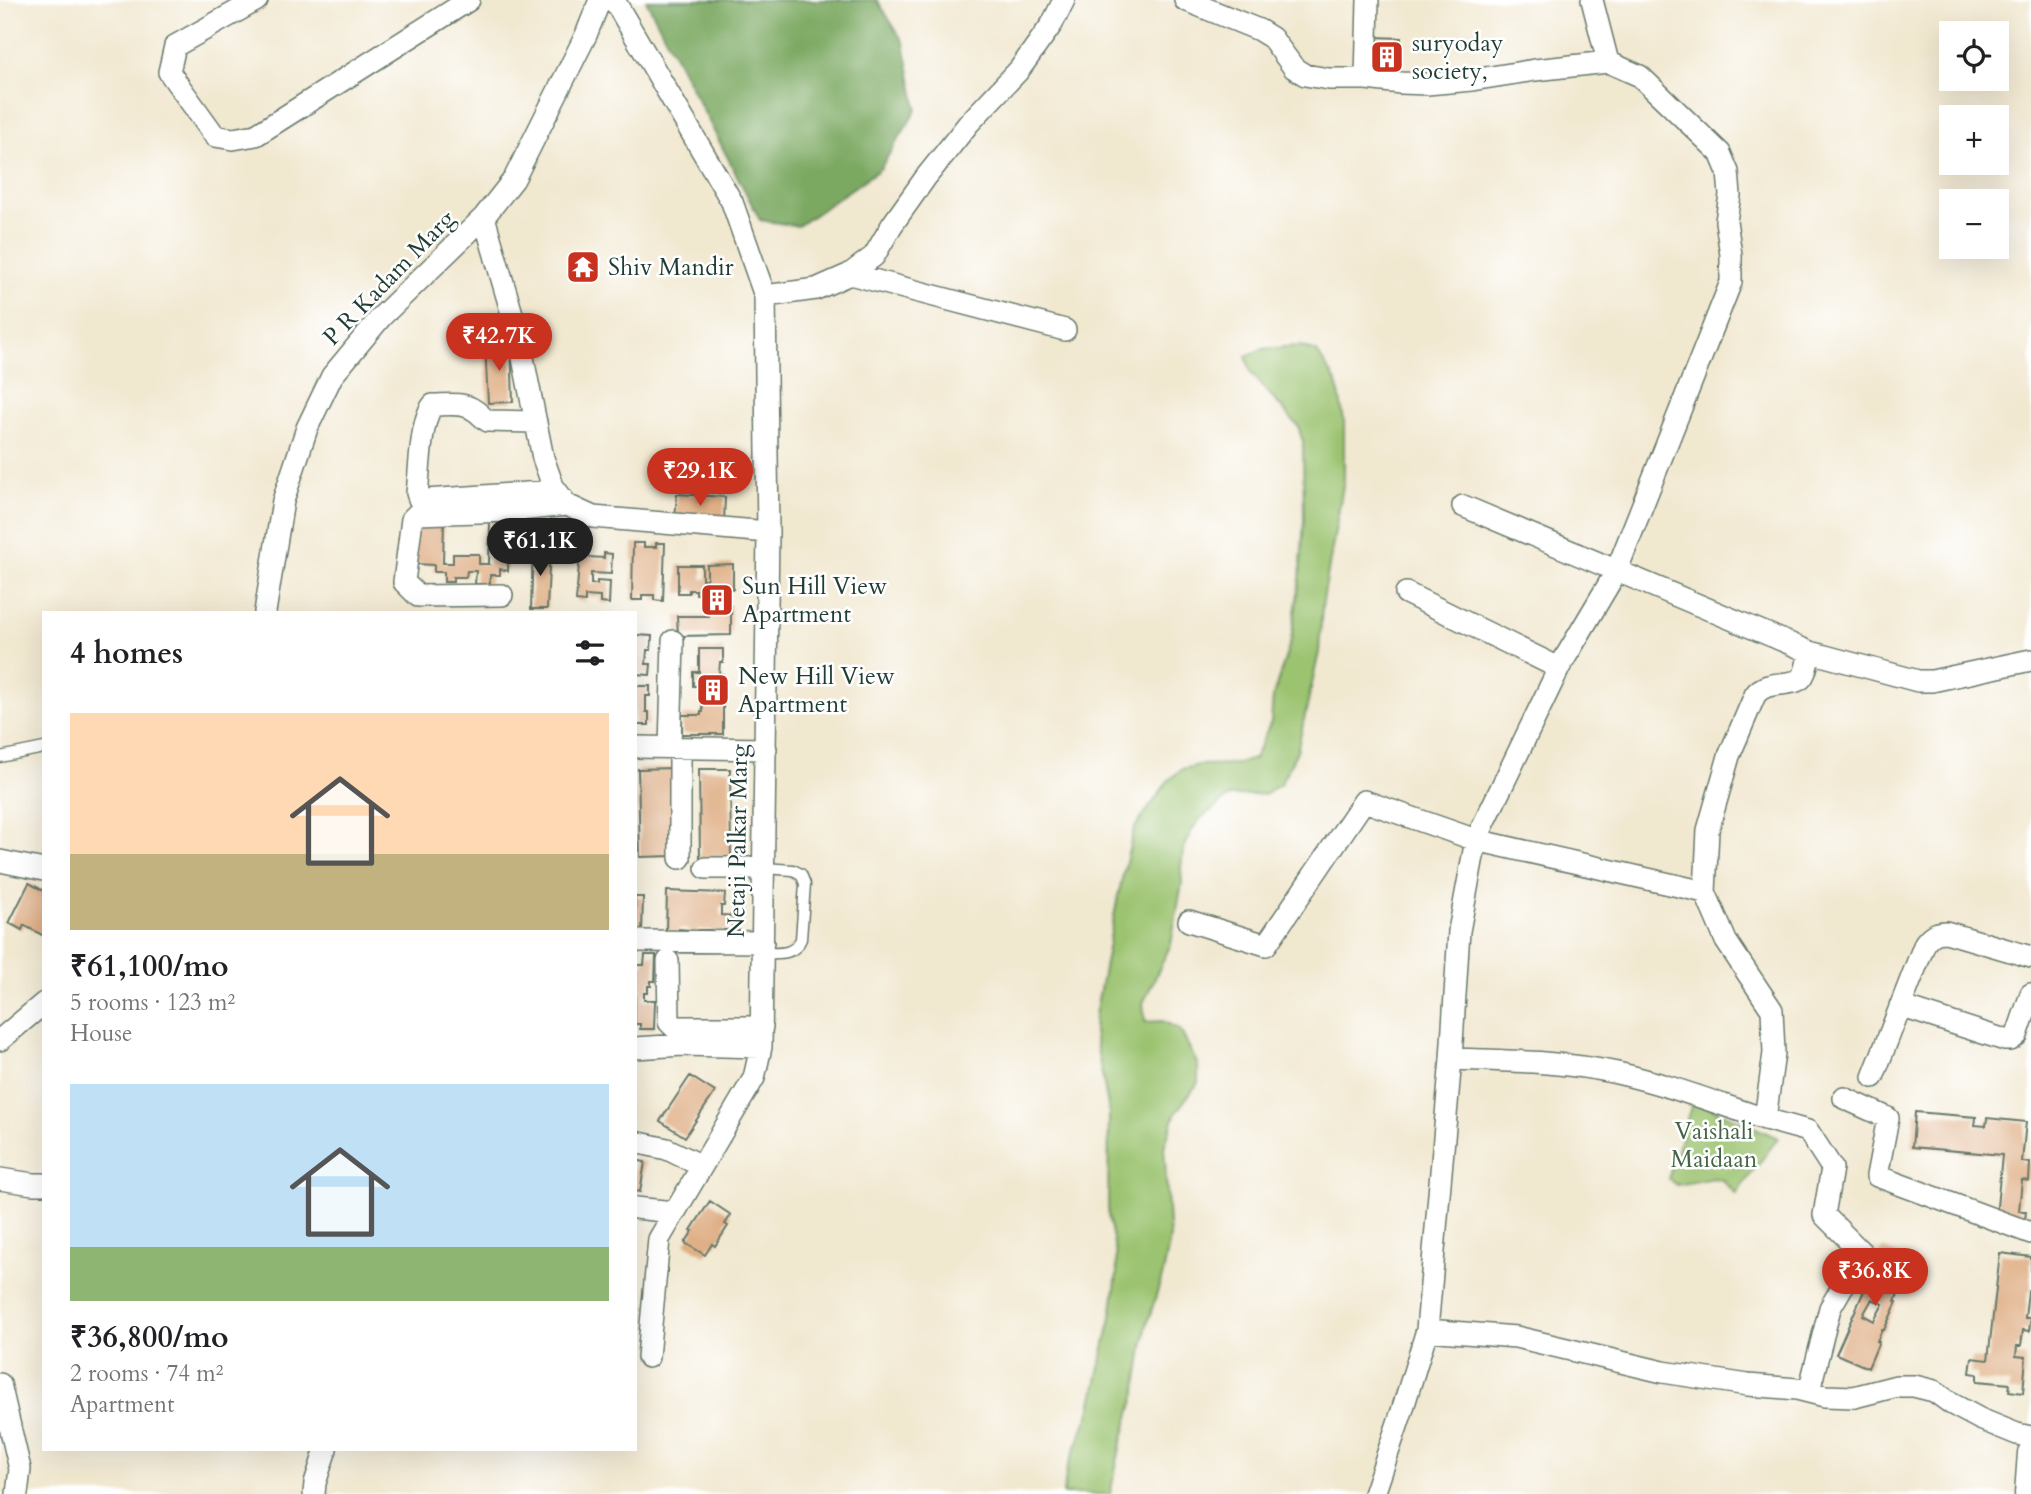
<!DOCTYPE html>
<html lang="en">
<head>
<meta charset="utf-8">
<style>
	:root { --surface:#fff; --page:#f6f6f6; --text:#202124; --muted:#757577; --accent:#c8321e }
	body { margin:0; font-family:Cardo,serif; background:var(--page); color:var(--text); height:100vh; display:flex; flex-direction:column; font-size:26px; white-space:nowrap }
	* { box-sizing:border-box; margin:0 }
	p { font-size:23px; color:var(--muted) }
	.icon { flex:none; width:38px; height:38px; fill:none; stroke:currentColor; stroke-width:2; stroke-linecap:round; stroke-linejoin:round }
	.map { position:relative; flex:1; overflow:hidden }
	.details { position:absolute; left:42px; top:611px; width:595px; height:840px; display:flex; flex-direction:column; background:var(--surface); border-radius:0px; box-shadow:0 7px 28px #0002 }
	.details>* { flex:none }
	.buttons { position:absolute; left:1939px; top:21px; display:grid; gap:14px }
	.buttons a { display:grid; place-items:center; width:70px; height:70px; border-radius:0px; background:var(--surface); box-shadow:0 7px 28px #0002; font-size:35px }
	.price { position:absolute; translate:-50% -60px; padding:0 16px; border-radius:24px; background:var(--accent); color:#fff; font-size:23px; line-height:46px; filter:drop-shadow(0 2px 4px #0008) }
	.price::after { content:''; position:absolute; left:50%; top:42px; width:21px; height:16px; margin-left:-10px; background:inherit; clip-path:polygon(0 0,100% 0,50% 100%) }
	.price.current { background:#222; color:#fff }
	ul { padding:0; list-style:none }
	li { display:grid; align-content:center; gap:14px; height:371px; padding:0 28px }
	li span { display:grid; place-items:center; height:217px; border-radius:0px; color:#555 }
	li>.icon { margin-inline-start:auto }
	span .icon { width:126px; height:126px; fill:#fffc; stroke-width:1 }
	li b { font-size:30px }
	h2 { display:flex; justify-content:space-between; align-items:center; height:84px; padding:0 28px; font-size:30px }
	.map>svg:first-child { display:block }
	.green { fill:#9bc36f; stroke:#5d8052; stroke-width:2 }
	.forest { fill:#7ca962; stroke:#4e734b; stroke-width:2 }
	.building { fill:#dfaf85; fill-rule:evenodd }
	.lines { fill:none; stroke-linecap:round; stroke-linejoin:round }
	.service-casing { stroke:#68796b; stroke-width:13 }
	.minor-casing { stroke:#68796b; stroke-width:24 }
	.tertiary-casing { stroke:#68796b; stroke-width:29 }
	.service { stroke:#fff; stroke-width:10 }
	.minor { stroke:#fff; stroke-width:21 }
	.tertiary { stroke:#fff; stroke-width:26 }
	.labels { text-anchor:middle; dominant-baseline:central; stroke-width:5; stroke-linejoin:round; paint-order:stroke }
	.poi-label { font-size:24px; fill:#1f3d34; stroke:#fff; text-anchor:start }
	.street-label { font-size:24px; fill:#1f3d34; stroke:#fff }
	.park-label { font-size:24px; fill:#446546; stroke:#fff }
</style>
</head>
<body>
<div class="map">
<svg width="2031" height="1494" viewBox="0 0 2031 1494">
	<rect width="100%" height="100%" fill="#fff"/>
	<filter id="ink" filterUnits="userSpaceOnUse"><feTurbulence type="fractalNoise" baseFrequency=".0143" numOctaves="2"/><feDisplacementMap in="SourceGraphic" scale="14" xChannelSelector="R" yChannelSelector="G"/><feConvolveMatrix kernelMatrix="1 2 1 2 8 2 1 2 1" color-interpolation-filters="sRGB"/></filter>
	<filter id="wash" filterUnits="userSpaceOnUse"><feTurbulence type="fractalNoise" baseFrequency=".00686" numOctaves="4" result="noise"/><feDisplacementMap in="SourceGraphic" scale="28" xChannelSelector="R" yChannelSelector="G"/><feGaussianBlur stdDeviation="1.57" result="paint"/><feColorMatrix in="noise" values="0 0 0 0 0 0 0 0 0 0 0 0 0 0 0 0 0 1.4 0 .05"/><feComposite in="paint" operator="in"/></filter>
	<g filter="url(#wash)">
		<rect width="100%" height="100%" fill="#f1e8d0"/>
		<!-- green -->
		<path class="green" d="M1300 346 1317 352 1337 383 1344 420V480L1322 606 1319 652 1297 751 1281 783 1266 794 1230 796 1201 818 1191 832 1183 851 1181 869 1182 883 1171 944 1143 1003 1145 1022 1163 1021 1180 1030 1198 1065V1083L1176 1112 1164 1147 1170 1239 1163 1274 1146 1328 1136 1393 1120 1448 1110 1494H1063L1067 1469 1090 1412 1111 1317 1117 1274 1116 1254 1108 1215 1109 1111 1094 1033 1095 1015 1118 896 1134 829 1168 781 1182 769 1199 765 1236 764 1254 759 1271 722 1273 696 1291 640 1300 579 1304 520 1303 442 1298 426 1251 373 1246 356 1262 349Z
			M1693 1100 1778 1138 1736 1194 1722 1180 1714 1178 1677 1185 1668 1179Z"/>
		<!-- forest -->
		<path class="forest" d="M646 0H877L904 43 917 109 880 169 798 226 760 220Z"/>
		<g id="blocks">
			<!-- building -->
			<path class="building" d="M1375 37 1401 38 1399 76 1373 75Z
				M511 343 513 402 488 403 485 344Z
				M677 494 725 497 724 522 675 519Z
				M416 521H444L443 563H453V554H479V564H489L490 522 509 524 508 571 500 569V575H490V584H475L476 571H467L466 577H453V582H444V572H434V565L415 564Z
				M633 543H644V547H656V543H665L663 601 654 600V595H642V600H632Z
				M533 548H550L547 609H531Z
				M580 552H589L588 557 604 558V553L612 554 611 574 591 573V584H597V581L610 582 609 604 600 603V597L585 596V602L576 601Z
				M733 564V589H726V606H731V635L678 636 677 616H709L708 593 696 594V590H689V593H678V565H702V579H707V565Z
				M635 635 652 636 651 650H647L646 664H651L650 675 635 674Z
				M699 649H723V662H720L719 674H723V697H720V705H723V734H682V715H701V712H703L701 694H704V686H693V672H699Z
				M635 686H650V696H646V712H649V725H635Z
				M672 768 673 856 640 857 638 769Z
				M699 769H730L731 860 700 861Z
				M29 883 44 891V936L24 925 22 930 9 923Z
				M667 891 725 893 724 906H721V915L733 916 732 930H724V934L711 933V930H699V935H689V930L679 929V932L666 931Z
				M635 897H643L642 932H635Z
				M645 955H656L655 981H651V986H648V993H644V1000H655L654 1029H640V1024H635V965H644Z
				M690 1076 715 1092 685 1137 660 1121Z
				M1915 1112 1976 1117 1975 1125 1986 1126 1987 1118 2026 1122 2022 1162 2030 1163 2029 1181 2022 1180 2019 1211H2026L2025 1220 1996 1217 2002 1155 1912 1147Z
				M635 1160 645 1162 640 1192 635 1191Z
				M710 1201 731 1215 725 1224 728 1226 715 1246 712 1244 705 1255 685 1243 693 1231 691 1230Z
				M1883 1248 1915 1262 1911 1271 1908 1269 1903 1280 1906 1282 1902 1290 1900 1289 1895 1301 1897 1302 1884 1330H1882L1877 1341 1879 1342 1868 1368 1836 1354ZM1872 1299 1883 1304 1874 1321 1863 1315Z
				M2000 1253 2031 1257V1292L2028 1291 2025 1318H2031L2029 1331 2023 1330 2021 1346H2017L2016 1356 2026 1357 2023 1393 2009 1391 2010 1384 1977 1381V1374L1970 1373 1972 1358 1988 1360Z"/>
		</g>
	</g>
	<g filter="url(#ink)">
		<use href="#blocks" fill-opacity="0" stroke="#68796b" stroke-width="2"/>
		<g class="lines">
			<defs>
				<path id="service" d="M0 757 44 748
					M763 953C778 953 794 956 801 939L805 884 801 874 793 870 764 868"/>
				<path id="minor" d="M257 0 175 46 169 72 215 136 233 139 256 135 469 0
					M614 0 732 202 765 296 768 532 761 1047 754 1078 659 1239 648 1357
					M1185 0 1259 30 1272 38 1294 68 1305 75 1329 79H1366L1401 83 1427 84 1472 80 1535 70 1608 62 1640 76 1720 153 1728 172 1730 195 1726 221 1731 255V282L1616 572 1559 668 1476 840 1459 931 1451 1059 1427 1330 1402 1411 1374 1494
					M1592 0 1608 62
					M1366 79 1368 0
					M484 217 519 338 543 458 553 486 567 505 593 517 768 532
					M850 274 1065 330
					M765 296 816 289 850 274 874 256 892 225 926 177 969 123 1019 70 1052 24 1064 0
					M536 422 488 421C482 418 480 413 474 410 463 402 446 405 433 405 420 421 420 471 417 493L419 499 426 500 556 491
					M1463 506 1810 652 1918 681H1932L2031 660
					M1406 593 1559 668
					M502 595 418 596 404 582 412 519 417 514 510 511 567 505
					M265 612 283 501 307 428 332 376 381 317 484 217 514 179 586 35 600 0
					M635 747 766 749
					M670 747 673 641
					M680 858V748
					M0 861 44 870
					M706 868H764
					M1189 921 1266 945 1364 801 1476 840 1705 892
					M635 941 763 942
					M668 961 669 1022 674 1027H762
					M1900 1006 2005 1040H2011L2017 1035 2031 994
					M0 1040 44 1003
					M635 1048 683 1045 761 1047
					M1451 1059C1506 1061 1563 1061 1617 1073 1667 1084 1716 1103 1765 1119
					M1873 1077 1925 943C1931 935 1936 932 1946 932L2031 957
					M1844 1098 1888 1118 1877 1176 2031 1233
					M635 1142 667 1149 702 1166
					M0 1179 33 1184H44
					M635 1208 674 1212
					M1427 1330 1516 1337 1663 1372 1748 1385 1797 1389 1825 1396 1854 1397 1897 1386H1914L1934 1391 1952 1404 1980 1419 2017 1434 2031 1437
					M0 1384 20 1469 17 1494
					M1809 1391 1830 1308 1862 1253 1824 1215 1832 1168 1808 1131 1765 1119 1774 1053 1772 1010 1726 941 1705 892 1708 830 1729 756 1755 695C1767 677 1798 690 1804 674 1807 668 1808 659 1810 652
					M314 1494 315 1483 326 1449"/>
				<path id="tertiary" d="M2028 1494 2031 1453"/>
			</defs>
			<!-- service casing -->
			<use href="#service" class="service-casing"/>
			<!-- minor casing -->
			<use href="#minor" class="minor-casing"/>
			<!-- tertiary casing -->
			<use href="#tertiary" class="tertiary-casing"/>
			<!-- service -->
			<use href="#service" class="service"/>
			<!-- minor -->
			<use href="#minor" class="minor"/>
			<!-- tertiary -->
			<use href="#tertiary" class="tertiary"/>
		</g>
	</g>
	<!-- icons -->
	<defs>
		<symbol id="building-square" viewBox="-11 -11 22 22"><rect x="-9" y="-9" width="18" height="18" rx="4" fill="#c8321e" stroke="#fff"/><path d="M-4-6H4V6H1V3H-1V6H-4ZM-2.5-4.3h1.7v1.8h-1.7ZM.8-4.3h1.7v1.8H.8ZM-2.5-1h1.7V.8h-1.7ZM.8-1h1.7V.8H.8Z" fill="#fff"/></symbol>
		<symbol id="temple-square" viewBox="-11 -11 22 22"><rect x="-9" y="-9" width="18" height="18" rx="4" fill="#c8321e" stroke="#fff"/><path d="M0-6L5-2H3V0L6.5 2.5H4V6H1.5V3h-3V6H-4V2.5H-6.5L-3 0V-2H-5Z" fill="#fff"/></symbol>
	</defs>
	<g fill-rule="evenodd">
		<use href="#building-square" x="1368" y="38" width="38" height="38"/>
		<use href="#temple-square" x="564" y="248" width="38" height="38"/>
		<use href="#building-square" x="698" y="581" width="38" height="38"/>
		<use href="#building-square" x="694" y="671" width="38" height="38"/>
	</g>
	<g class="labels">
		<!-- poi labels -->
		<g class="poi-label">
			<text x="1412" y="43">suryoday<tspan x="1412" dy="28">society,</tspan></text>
			<text x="608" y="267">Shiv Mandir</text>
			<text x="742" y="586">Sun Hill View<tspan x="742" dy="28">Apartment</tspan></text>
			<text x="738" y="676">New Hill View<tspan x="738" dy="28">Apartment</tspan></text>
		</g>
		<!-- street labels -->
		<g class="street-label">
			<text transform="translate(389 278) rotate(-46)">P R Kadam Marg</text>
			<text transform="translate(738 841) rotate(-89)">Netaji Palkar Marg</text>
		</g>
		<!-- park labels -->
		<g class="park-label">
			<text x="1714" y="1131">Vaishali<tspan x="1714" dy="28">Maidaan</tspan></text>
		</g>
	</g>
</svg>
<div class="buttons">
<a><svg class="icon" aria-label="locate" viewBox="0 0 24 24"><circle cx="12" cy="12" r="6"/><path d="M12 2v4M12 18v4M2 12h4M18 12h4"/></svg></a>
<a>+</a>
<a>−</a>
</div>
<b class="price" style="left:499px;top:373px">₹42.7K</b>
<b class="price" style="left:700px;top:508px">₹29.1K</b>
<b class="price current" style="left:540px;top:578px">₹61.1K</b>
<b class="price" style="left:1875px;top:1308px">₹36.8K</b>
<section class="details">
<h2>4 homes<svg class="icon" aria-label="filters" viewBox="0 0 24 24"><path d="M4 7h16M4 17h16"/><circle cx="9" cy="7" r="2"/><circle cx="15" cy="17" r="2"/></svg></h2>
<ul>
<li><span style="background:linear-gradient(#ffd9b3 65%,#c2b280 0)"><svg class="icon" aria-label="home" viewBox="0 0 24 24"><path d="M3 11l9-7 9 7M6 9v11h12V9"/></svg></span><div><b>₹61,100/mo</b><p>5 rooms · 123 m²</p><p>House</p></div></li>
<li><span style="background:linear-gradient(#bfe0f5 75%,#8fb573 0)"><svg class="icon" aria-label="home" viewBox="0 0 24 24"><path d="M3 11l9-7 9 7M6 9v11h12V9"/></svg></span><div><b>₹36,800/mo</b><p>2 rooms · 74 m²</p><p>Apartment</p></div></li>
</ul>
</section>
</div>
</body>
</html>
